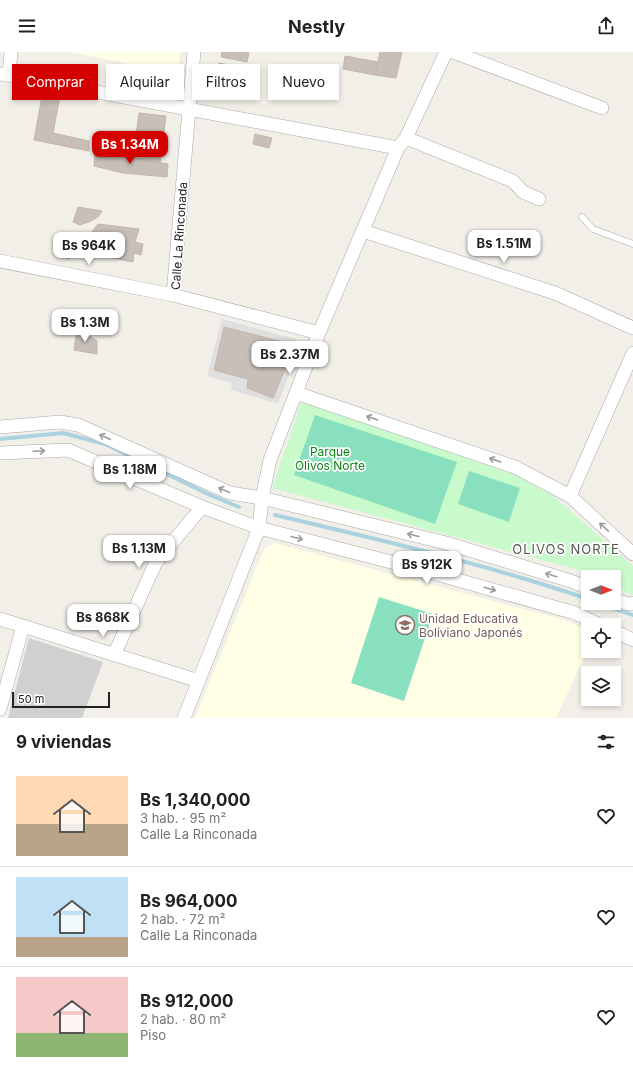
<!DOCTYPE html>
<html lang="es">
<head>
<meta charset="utf-8">
<style>
	:root { --surface:#fff; --page:#f2f2f2; --text:#202124; --muted:#757577; --line:#e0e0e0; --accent:#d40000 }
	body { margin:0; font-family:Inter,sans-serif; background:var(--page); color:var(--text); height:100vh; display:flex; flex-direction:column; font-size:15px; white-space:nowrap }
	* { box-sizing:border-box; margin:0 }
	p { font-size:13px; color:var(--muted) }
	.icon { flex:none; width:22px; height:22px; fill:none; stroke:currentColor; stroke-width:2; stroke-linecap:round; stroke-linejoin:round }
	.map { position:relative; height:666px; overflow:hidden }
	.details { display:flex; flex-direction:column; background:var(--surface); flex:1 }
	.details>* { flex:none }
	.top-card { position:absolute; left:12px; top:12px; width:400px; height:36px; display:flex; gap:8px }
	.needle { width:26px; rotate:90deg }
	.controls { position:absolute; left:581px; top:518px; display:grid; gap:8px }
	.controls a { display:grid; place-items:center; width:40px; height:40px; border-radius:0px; background:var(--surface); box-shadow:0 2px 6px #0003; font-size:20px }
	.scale { position:absolute; left:12px; bottom:10px; width:98px; box-sizing:border-box; padding-left:4px; border:2px solid #222; border-top:0; font-size:11px; line-height:14px; white-space:nowrap; color:#222; -webkit-text-stroke:3px #fff; paint-order:stroke }
	.price { position:absolute; translate:-50% -34px; padding:0 9px; border-radius:8px; background:#fff; color:#222; font-size:13px; line-height:26px; filter:drop-shadow(0 1px 2px #0008) }
	.price::after { content:''; position:absolute; left:50%; top:24px; width:12px; height:9px; margin-left:-6px; background:inherit; clip-path:polygon(0 0,100% 0,50% 100%) }
	.price.selected { background:var(--accent); color:#fff }
	ul { padding:0; list-style:none }
	li { display:flex; align-items:center; gap:12px; height:100px; padding:0 16px }
	li+li { border-top:1px solid var(--line) }
	li span { display:grid; place-items:center; flex:none; width:112px; height:80px; border-radius:0px; color:#555 }
	li>.icon { margin-inline-start:auto }
	span .icon { width:48px; height:48px; fill:#fffc; stroke-width:1 }
	li b { font-size:17px }
	h2 { display:flex; justify-content:space-between; align-items:center; height:48px; padding:0 16px; font-size:17px }
	.pill { padding:0 14px; border-radius:0px; background:var(--surface); box-shadow:0 2px 6px #0003; font-size:14px; line-height:36px }
	.pill.selected { background:var(--accent); color:#fff }
	header { display:flex; justify-content:space-between; align-items:center; height:52px; padding:0 16px; background:var(--surface); font-size:18px; font-weight:700 }
	.map>svg:first-child { display:block }
	.residential { fill:#e0dfdf }
	.education { fill:#ffffe5 }
	.religious { fill:#d0d0d0 }
	.park { fill:#c8facc }
	.pitch { fill:#88e0be }
	.water { fill:#aad3df }
	.lines { fill:none; stroke-linecap:round; stroke-linejoin:round }
	.stream { stroke:#aad3df; stroke-width:4 }
	.building { fill:#c7bfb8; stroke:#c4b6ab }
	.lane-casing { stroke:#a9a9a9; stroke-width:7 }
	.street-casing { stroke:#a9a9a9; stroke-width:14 }
	.lane { stroke:#fff; stroke-width:6 }
	.street { stroke:#fff; stroke-width:13 }
	.oneway { stroke:#9c9c9c }
	.labels { text-anchor:middle; dominant-baseline:central; stroke-width:3.5; stroke-linejoin:round; paint-order:stroke }
	.street-label { font-size:12px; fill:#222; stroke:#fff }
	.park-label { font-size:12px; fill:#0c8416; stroke:#fff }
	.education-label { font-size:12px; fill:#785e54; stroke:#fff; text-anchor:start }
	.neighbourhood-label { font-size:13px; letter-spacing:1px; fill:#555; stroke:#fff }
</style>
</head>
<body>
<header><svg class="icon" aria-label="menu" viewBox="0 0 24 24"><path d="M4 6h16M4 12h16M4 18h16"/></svg>Nestly<svg class="icon" aria-label="share" viewBox="0 0 24 24"><path d="M12 15V3M7 8l5-5 5 5M5 13v7h14v-7"/></svg></header>
<div class="map">
<svg width="633" height="666" viewBox="0 0 633 666">
	<rect width="100%" height="100%" fill="#f2efe9"/>
	<!-- residential -->
	<path class="residential" d="M222 267 296 287 300 293 278 352 231 338 232 331 207 324Z"/>
	<!-- education -->
	<path class="education" d="M70 0H180L179 22Z
		M274 491 565 568 588 579V597L556 666H195L264 497Z"/>
	<!-- religious -->
	<path class="religious" d="M29 586 103 610 82 666H8Z"/>
	<!-- park -->
	<path class="park" d="M302 349 517 424 553 444 633 514V543L614 534V525H594L579 518 272 436Z"/>
	<!-- pitch -->
	<path class="pitch" d="M315 363 457 410 435 472 294 423Z
		M469 419 520 436 509 470 458 452Z
		M379 545 433 562 404 649 351 631Z"/>
	<!-- water -->
	<path class="water" d="M85 182C91 191 89 195 83 204H77L76 198 79 185Z"/>
	<g class="lines">
		<!-- stream -->
		<path class="stream" d="M0 387 63 381 105 392 210 443 239 455
			M275 463C380 488 486 512 588 547
			M599 551 633 563"/>
	</g>
	<!-- building -->
	<path class="building" d="M222 0H245L249 1 247 10 221 5Z
		M380 0H402L396 26 375 23Z
		M345 4 378 10 375 23 343 17Z
		M219 11 252 18 249 35 215 28Z
		M43 39 60 44 53 81 89 89V99L34 88Z
		M139 61 166 64 163 88 136 84Z
		M255 82 272 86 269 96 253 92Z
		M136 84 163 88 160 111 133 106Z
		M95 99 168 112 167 125 123 121 94 114Z
		M78 155 102 159 98 165 91 169 80 173 73 170Z
		M98 172 139 177 135 190 143 192 141 203 134 201 133 210 98 203 92 191V180Z
		M66 186 75 188 69 207 59 203Z
		M77 275 97 289V302L74 298Z
		M224 275 295 293 273 346 247 336 248 327 214 318Z"/>
	<g class="lines">
		<defs>
			<path id="lane" d="M582 165 593 177 633 192"/>
			<path id="street" d="M453 0 602 56
				M0 22 398 96
				M9 22 11 0
				M406 86 513 129 523 140 539 147
				M363 179 555 241 633 276
				M0 209 173 243 319 281
				M173 243 194 0
				M296 341 515 415 570 444 633 502
				M0 375 60 370 78 373 230 441 262 446 446 491 571 529 588 536
				M0 401 68 398 202 455 259 476 426 519 575 561 600 573
				M570 444 633 301
				M614 547 628 552 633 551
				M0 567 199 629
				M614 579 633 588
				M114 603 156 510 202 455
				M0 657 23 574
				M184 666 259 476 262 446 270 408 319 281 398 96 406 86 446 0"/>
		</defs>
		<!-- lane casing -->
		<use href="#lane" class="lane-casing"/>
		<!-- street casing -->
		<use href="#street" class="street-casing"/>
		<!-- lane -->
		<use href="#lane" class="lane"/>
		<!-- street -->
		<use href="#street" class="street"/>
	</g>
	<!-- one-way arrows -->
	<defs><path id="oneway-shaft" d="M-6 0H5M1.5-3L5.5 0L1.5 3" fill="none" stroke-width="1.6" stroke-linecap="round" stroke-linejoin="round"/></defs>
	<g class="oneway">
		<use href="#oneway-shaft" transform="translate(372 366) rotate(-161)"/>
		<use href="#oneway-shaft" transform="translate(105 385) rotate(-156)"/>
		<use href="#oneway-shaft" transform="translate(39 399) rotate(-3)"/>
		<use href="#oneway-shaft" transform="translate(495 408) rotate(-161)"/>
		<use href="#oneway-shaft" transform="translate(224 438) rotate(-156)"/>
		<use href="#oneway-shaft" transform="translate(604 475) rotate(-137)"/>
		<use href="#oneway-shaft" transform="translate(413 483) rotate(-166)"/>
		<use href="#oneway-shaft" transform="translate(297 486) rotate(15)"/>
		<use href="#oneway-shaft" transform="translate(551 523) rotate(-163)"/>
		<use href="#oneway-shaft" transform="translate(490 537) rotate(16)"/>
	</g>
	<!-- icons -->
	<defs>
		<symbol id="school-ring" viewBox="-11 -11 22 22"><circle r="9.5" fill="#fff" stroke="#8d6e63" stroke-width="1.5"/><path d="M0-5L7-2L0 1L-7-2ZM-4 1L0 2.5L4 1V4Q0 6-4 4Z" fill="#8d6e63"/></symbol>
	</defs>
	<g fill-rule="evenodd">
		<use href="#school-ring" x="394" y="562" width="22" height="22"/>
	</g>
	<g class="labels">
		<!-- street labels -->
		<g class="street-label">
			<text transform="translate(179 184) rotate(-86)">Calle La Rinconada</text>
		</g>
		<!-- park labels -->
		<g class="park-label">
			<text x="330" y="399">Parque<tspan x="330" dy="14">Olivos Norte</tspan></text>
		</g>
		<!-- education labels -->
		<g class="education-label">
			<text x="419" y="566">Unidad Educativa<tspan x="419" dy="14">Boliviano Japonés</tspan></text>
		</g>
		<!-- neighbourhood labels -->
		<g class="neighbourhood-label">
			<text x="566" y="497">OLIVOS NORTE</text>
		</g>
	</g>
</svg>
<div class="controls">
<a><svg class="needle" viewBox="-14 -14 28 28"><path d="M0-13l5 13h-10z" fill="#e53935"/><path d="M0 13l5-13h-10z" fill="#757577"/></svg></a>
<a><svg class="icon" aria-label="locate" viewBox="0 0 24 24"><circle cx="12" cy="12" r="6"/><path d="M12 2v4M12 18v4M2 12h4M18 12h4"/></svg></a>
<a><svg class="icon" aria-label="layers" viewBox="0 0 24 24"><path d="M12 4l9 5-9 5-9-5zM3 14l9 5 9-5"/></svg></a>
</div>
<div class="scale">50 m</div>
<b class="price selected" style="left:130px;top:113px">Bs 1.34M</b>
<b class="price" style="left:504px;top:212px">Bs 1.51M</b>
<b class="price" style="left:89px;top:214px">Bs 964K</b>
<b class="price" style="left:85px;top:291px">Bs 1.3M</b>
<b class="price" style="left:290px;top:323px">Bs 2.37M</b>
<b class="price" style="left:130px;top:438px">Bs 1.18M</b>
<b class="price" style="left:139px;top:517px">Bs 1.13M</b>
<b class="price" style="left:427px;top:533px">Bs 912K</b>
<b class="price" style="left:103px;top:586px">Bs 868K</b>
<div class="top-card">
<a class="pill selected">Comprar</a>
<a class="pill">Alquilar</a>
<a class="pill">Filtros</a>
<a class="pill">Nuevo</a>
</div>
</div>
<section class="details">
<h2>9 viviendas<svg class="icon" aria-label="filters" viewBox="0 0 24 24"><path d="M4 7h16M4 17h16"/><circle cx="9" cy="7" r="2"/><circle cx="15" cy="17" r="2"/></svg></h2>
<ul>
<li><span style="background:linear-gradient(#ffd9b3 60%,#b9a48a 0)"><svg class="icon" aria-label="home" viewBox="0 0 24 24"><path d="M3 11l9-7 9 7M6 9v11h12V9"/></svg></span><div><b>Bs 1,340,000</b><p>3 hab. · 95 m²</p><p>Calle La Rinconada</p></div><svg class="icon" aria-label="heart" viewBox="0 0 24 24"><path d="M12 20l-8-8c-3-5 5-10 8-4 3-6 11-1 8 4z"/></svg></li>
<li><span style="background:linear-gradient(#bfe0f5 75%,#b9a48a 0)"><svg class="icon" aria-label="home" viewBox="0 0 24 24"><path d="M3 11l9-7 9 7M6 9v11h12V9"/></svg></span><div><b>Bs 964,000</b><p>2 hab. · 72 m²</p><p>Calle La Rinconada</p></div><svg class="icon" aria-label="heart" viewBox="0 0 24 24"><path d="M12 20l-8-8c-3-5 5-10 8-4 3-6 11-1 8 4z"/></svg></li>
<li><span style="background:linear-gradient(#f6c9c9 70%,#8fb573 0)"><svg class="icon" aria-label="home" viewBox="0 0 24 24"><path d="M3 11l9-7 9 7M6 9v11h12V9"/></svg></span><div><b>Bs 912,000</b><p>2 hab. · 80 m²</p><p>Piso</p></div><svg class="icon" aria-label="heart" viewBox="0 0 24 24"><path d="M12 20l-8-8c-3-5 5-10 8-4 3-6 11-1 8 4z"/></svg></li>
</ul>
</section>
</body>
</html>
